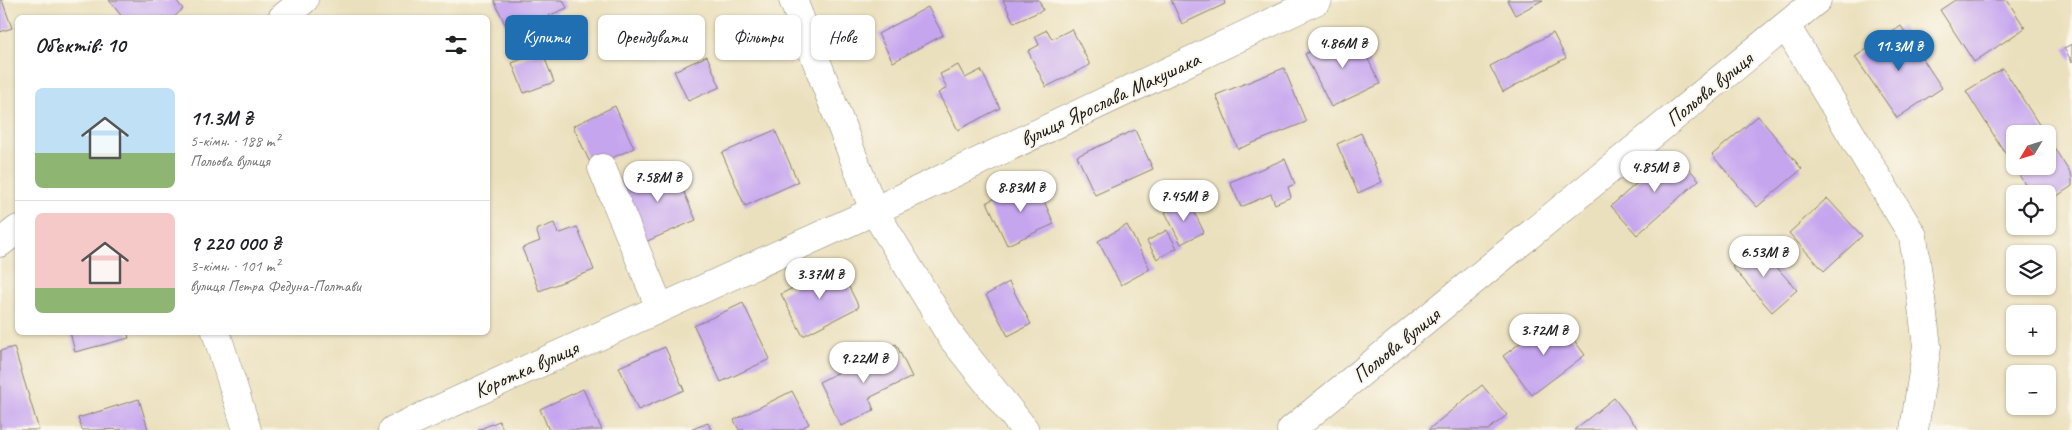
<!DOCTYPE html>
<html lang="uk">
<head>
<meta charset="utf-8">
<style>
	:root { --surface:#fff; --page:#f6f6f6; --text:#202124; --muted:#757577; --line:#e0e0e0; --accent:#1f6fb2 }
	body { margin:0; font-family:Caveat,sans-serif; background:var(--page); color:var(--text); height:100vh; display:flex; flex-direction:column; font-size:19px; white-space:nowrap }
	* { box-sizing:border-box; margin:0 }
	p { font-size:16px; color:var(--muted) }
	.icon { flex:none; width:28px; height:28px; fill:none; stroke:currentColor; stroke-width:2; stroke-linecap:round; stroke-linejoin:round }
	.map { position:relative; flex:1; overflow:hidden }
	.panel { position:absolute; left:15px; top:15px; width:475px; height:320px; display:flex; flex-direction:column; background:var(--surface); border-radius:8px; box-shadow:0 1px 4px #0004 }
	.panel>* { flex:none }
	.banner { position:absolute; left:505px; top:15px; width:475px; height:45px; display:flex; gap:10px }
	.needle { width:32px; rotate:232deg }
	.controls { position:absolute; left:2006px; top:125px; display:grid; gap:10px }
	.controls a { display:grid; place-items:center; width:50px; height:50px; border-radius:8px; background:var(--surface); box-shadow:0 1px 4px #0004; font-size:25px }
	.price { position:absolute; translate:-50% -42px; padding:0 11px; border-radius:18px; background:#fff; color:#222; font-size:16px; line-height:32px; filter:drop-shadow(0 1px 2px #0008) }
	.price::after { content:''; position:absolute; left:50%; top:30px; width:15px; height:11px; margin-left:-8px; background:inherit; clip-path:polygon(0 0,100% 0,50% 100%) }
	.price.on { background:var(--accent); color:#fff }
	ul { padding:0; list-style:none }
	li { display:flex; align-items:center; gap:15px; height:125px; padding:0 20px }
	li+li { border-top:1px solid var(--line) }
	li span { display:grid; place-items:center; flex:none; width:140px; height:100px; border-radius:8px; color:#555 }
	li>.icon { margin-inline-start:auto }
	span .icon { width:60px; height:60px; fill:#fffc; stroke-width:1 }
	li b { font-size:21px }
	h2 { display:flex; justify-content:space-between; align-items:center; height:60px; padding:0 20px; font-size:21px }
	.tag { padding:0 18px; border-radius:8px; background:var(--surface); box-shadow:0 1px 4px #0004; font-size:18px; line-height:45px }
	.tag.on { background:var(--accent); color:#fff }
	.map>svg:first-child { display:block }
	.building { fill:#c6a5ef }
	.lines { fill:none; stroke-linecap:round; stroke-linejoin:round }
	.minor-casing { stroke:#847e6c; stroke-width:29 }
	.tertiary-casing { stroke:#847e6c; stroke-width:29 }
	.minor { stroke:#fff; stroke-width:28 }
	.tertiary { stroke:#fff; stroke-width:28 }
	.labels { text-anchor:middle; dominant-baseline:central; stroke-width:4; stroke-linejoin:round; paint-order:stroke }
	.street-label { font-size:21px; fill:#1c1c1c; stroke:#fbf7ec }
</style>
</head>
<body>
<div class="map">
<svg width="2072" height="430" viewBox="0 0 2072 430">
	<rect width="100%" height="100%" fill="#fbf7ec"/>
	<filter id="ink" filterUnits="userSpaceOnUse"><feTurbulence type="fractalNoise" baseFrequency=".02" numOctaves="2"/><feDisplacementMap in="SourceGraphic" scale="10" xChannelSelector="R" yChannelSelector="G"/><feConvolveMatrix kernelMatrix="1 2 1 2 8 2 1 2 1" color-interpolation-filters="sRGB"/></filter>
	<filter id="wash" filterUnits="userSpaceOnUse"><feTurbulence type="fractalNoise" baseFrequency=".0096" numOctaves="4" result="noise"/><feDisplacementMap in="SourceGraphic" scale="20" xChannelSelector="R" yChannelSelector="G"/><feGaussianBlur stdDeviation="1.12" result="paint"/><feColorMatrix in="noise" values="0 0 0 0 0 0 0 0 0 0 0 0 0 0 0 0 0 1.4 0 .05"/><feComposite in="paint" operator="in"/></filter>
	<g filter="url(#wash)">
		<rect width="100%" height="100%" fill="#ebe0bd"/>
		<g id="blocks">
			<!-- building -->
			<path class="building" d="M0 0H2L12 28 0 32Z
				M109 0H176L183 9 173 18H123Z
				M494 0H563L567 8 548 16 552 24 534 32 532 24 510 35Z
				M1003 0H1039L1043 10 1014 23Z
				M1171 0H1224L1225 4 1182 24Z
				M1507 0H1543L1515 15Z
				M1955 0H2007L2025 28 1974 62 1940 10Z
				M928 7 943 35 893 62 878 34Z
				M1901 26 1942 88 1897 118 1855 57Z
				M1072 29 1090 65 1046 87 1028 51 1039 45 1035 36 1047 30 1052 39Z
				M1354 30 1380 84 1331 107 1305 54Z
				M1553 33 1566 58 1503 92 1490 66Z
				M2072 44V62L2064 48Z
				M542 51 554 82 524 93 512 63Z
				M707 56 720 87 688 101 674 71Z
				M958 65 965 78 981 70 1000 108 958 130 938 93 947 88 940 74Z
				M1284 68 1306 122 1238 149 1216 95Z
				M2003 68 2045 134H2015V166H2048V138L2072 176V186L2048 202V194H2031L1966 91Z
				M615 106 634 148 592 167 573 126Z
				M1758 116 1802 169 1757 207 1712 155Z
				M775 130 798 182 745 206 722 153Z
				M1135 130 1153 169 1095 195 1077 156Z
				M1361 133 1382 182 1358 193 1337 144Z
				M1673 151 1699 180 1637 235 1611 206Z
				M1285 159 1295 184 1288 187 1291 197 1275 204 1271 194 1241 207 1230 182Z
				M671 163 696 220 645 242 621 185Z
				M1035 180 1054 224 1007 245 987 202Z
				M1827 198 1862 236 1824 271 1789 233Z
				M1188 200 1204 232 1181 244 1165 212Z
				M554 223 558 234 577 227 594 270 539 291 522 248 540 241 536 230Z
				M1127 225 1150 269 1121 285 1098 241Z
				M1167 230 1177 248 1157 259 1147 241Z
				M1757 245 1797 290 1772 312 1732 267Z
				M838 265 859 307 803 336 781 294Z
				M1009 282 1031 324 1008 336 986 295Z
				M743 303 770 359 721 382 694 326Z
				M1556 316 1585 355 1532 395 1503 356Z
				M70 332H127L129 338 75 352Z
				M896 344 912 377 869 398 874 410 841 426 819 382Z
				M14 347 39 430H0V351Z
				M665 347 684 390 638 410 619 367Z
				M1482 385 1507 415 1488 430H1428Z
				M583 389 602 430H549L540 409Z
				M792 391 809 424 798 430H739L734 420Z
				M1614 398 1639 430H1574Z
				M139 399 148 429 82 430 78 418Z
				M499 421 504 430H478Z
				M708 423 711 430H690Z"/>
		</g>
	</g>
	<g filter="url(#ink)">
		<use href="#blocks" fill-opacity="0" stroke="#847e6c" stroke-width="1"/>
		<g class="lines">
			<defs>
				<path id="minor" d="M1786 26 1913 236 1927 346 1914 430
					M602 168 660 308
					M216 332 247 430
					M393 430 874 211 1318 0
					M1291 430 1817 0"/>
				<path id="tertiary" d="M793 0 874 211 952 338 1025 430
					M282 18 304 0
					M0 243 18 229"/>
			</defs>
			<!-- minor casing -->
			<use href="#minor" class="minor-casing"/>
			<!-- tertiary casing -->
			<use href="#tertiary" class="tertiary-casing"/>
			<!-- minor -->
			<use href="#minor" class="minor"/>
			<!-- tertiary -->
			<use href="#tertiary" class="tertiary"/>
		</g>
	</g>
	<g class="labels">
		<!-- street labels -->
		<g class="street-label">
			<text transform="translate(1709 89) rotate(-39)">Польова вулиця</text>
			<text transform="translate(1110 99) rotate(-25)">вулиця Ярослава Макушака</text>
			<text transform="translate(1396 345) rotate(-39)">Польова вулиця</text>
			<text transform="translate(526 369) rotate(-24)">Коротка вулиця</text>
		</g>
	</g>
</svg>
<div class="controls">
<a><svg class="needle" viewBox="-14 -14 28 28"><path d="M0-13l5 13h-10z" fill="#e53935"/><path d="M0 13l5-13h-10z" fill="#757577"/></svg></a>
<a><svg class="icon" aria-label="locate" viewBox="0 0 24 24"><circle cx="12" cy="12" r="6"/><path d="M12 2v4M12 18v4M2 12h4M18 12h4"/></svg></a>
<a><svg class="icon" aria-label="layers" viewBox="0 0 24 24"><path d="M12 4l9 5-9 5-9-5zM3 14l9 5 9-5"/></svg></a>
<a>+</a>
<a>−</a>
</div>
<b class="price" style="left:1343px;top:69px">4.86M ₴</b>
<b class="price on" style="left:1899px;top:72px">11.3M ₴</b>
<b class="price" style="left:1655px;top:193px">4.85M ₴</b>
<b class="price" style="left:658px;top:203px">7.58M ₴</b>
<b class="price" style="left:1021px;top:213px">8.83M ₴</b>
<b class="price" style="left:1184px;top:222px">7.45M ₴</b>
<b class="price" style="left:1764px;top:278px">6.53M ₴</b>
<b class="price" style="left:820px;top:300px">3.37M ₴</b>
<b class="price" style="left:1544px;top:356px">3.72M ₴</b>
<b class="price" style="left:864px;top:384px">9.22M ₴</b>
<div class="banner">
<a class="tag on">Купити</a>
<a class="tag">Орендувати</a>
<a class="tag">Фільтри</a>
<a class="tag">Нове</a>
</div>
<section class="panel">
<h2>Об’єктів: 10<svg class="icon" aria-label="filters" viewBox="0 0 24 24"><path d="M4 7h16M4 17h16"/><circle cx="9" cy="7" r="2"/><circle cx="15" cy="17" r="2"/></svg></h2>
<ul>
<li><span style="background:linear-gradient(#bfe0f5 65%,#8fb573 0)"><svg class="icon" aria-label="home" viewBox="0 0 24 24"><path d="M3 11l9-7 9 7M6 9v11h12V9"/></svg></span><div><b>11.3M ₴</b><p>5-кімн. · 188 m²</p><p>Польова вулиця</p></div></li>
<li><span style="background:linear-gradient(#f6c9c9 75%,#8fb573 0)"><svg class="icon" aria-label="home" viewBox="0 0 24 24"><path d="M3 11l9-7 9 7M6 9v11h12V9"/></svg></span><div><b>9 220 000 ₴</b><p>3-кімн. · 101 m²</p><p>вулиця Петра Федуна-Полтави</p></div></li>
</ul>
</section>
</div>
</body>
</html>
